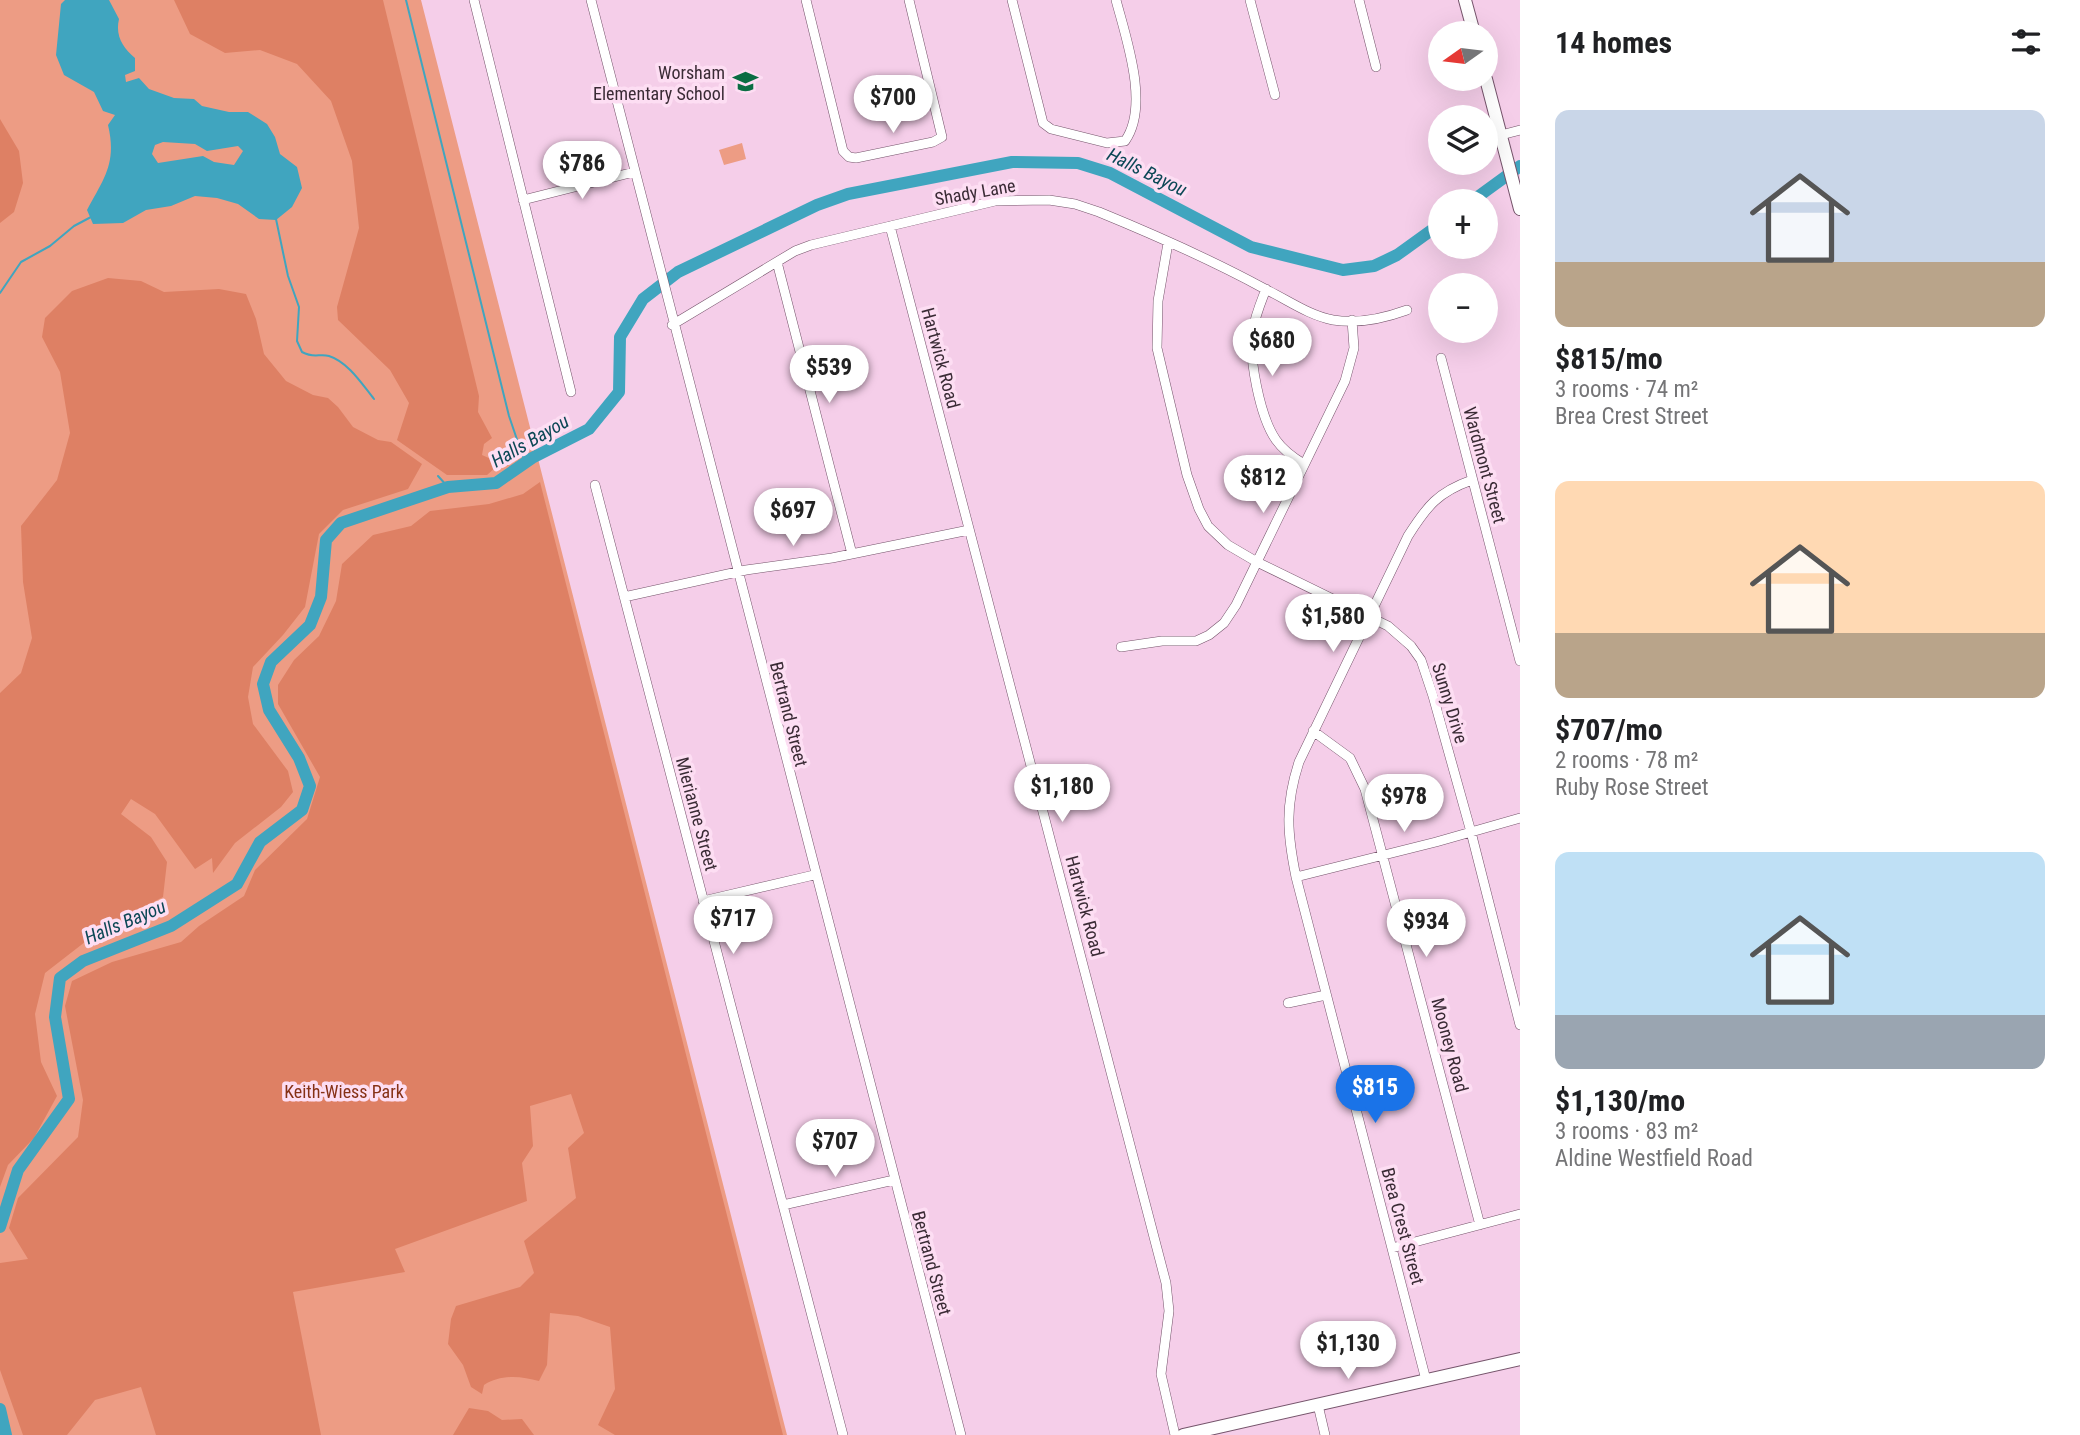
<!DOCTYPE html>
<html lang="en">
<head>
<meta charset="utf-8">
<style>
	:root { --surface:#fff; --page:#f6f6f6; --text:#202124; --muted:#757577; --accent:#1a73e8 }
	body { margin:0; font-family:"Roboto Condensed",sans-serif; background:var(--page); color:var(--text); height:100vh; display:flex; flex-direction:column; font-size:26px; white-space:nowrap }
	* { box-sizing:border-box; margin:0 }
	p { font-size:23px; color:var(--muted) }
	.icon { flex:none; width:38px; height:38px; fill:none; stroke:currentColor; stroke-width:2; stroke-linecap:round; stroke-linejoin:round }
	.map { position:relative; flex:1; overflow:hidden }
	.panel { display:flex; flex-direction:column; background:var(--surface); width:560px }
	.panel>* { flex:none }
	.needle { width:46px; rotate:256deg }
	.controls { position:absolute; left:1428px; top:21px; display:grid; gap:14px }
	.controls a { display:grid; place-items:center; width:70px; height:70px; border-radius:50%; background:var(--surface); box-shadow:0 7px 28px #0002; font-size:35px }
	.price { position:absolute; translate:-50% -60px; padding:0 16px; border-radius:24px; background:#fff; color:#222; font-size:23px; line-height:46px; filter:drop-shadow(0 2px 4px #0008) }
	.price::after { content:''; position:absolute; left:50%; top:42px; width:21px; height:16px; margin-left:-10px; background:inherit; clip-path:polygon(0 0,100% 0,50% 100%) }
	.price.on { background:var(--accent); color:#fff }
	ul { padding:0; list-style:none }
	li { display:grid; align-content:center; gap:14px; height:371px; padding:0 35px }
	li span { display:grid; place-items:center; height:217px; border-radius:14px; color:#555 }
	li>.icon { margin-inline-start:auto }
	span .icon { width:126px; height:126px; fill:#fffc; stroke-width:1 }
	li b { font-size:30px }
	h2 { display:flex; justify-content:space-between; align-items:center; height:84px; padding:0 35px; font-size:30px }
	main { display:flex; flex:1; min-height:0 }
	.map>svg:first-child { display:block }
	.green { fill:#ed9c84 }
	.forest { fill:#de8064 }
	.water { fill:#40a5bf; fill-rule:evenodd }
	.lines { fill:none; stroke-linecap:round; stroke-linejoin:round }
	.stream { stroke:#40a5bf; stroke-width:2 }
	.river { stroke:#40a5bf; stroke-width:12 }
	.minor-casing { stroke:#75546b; stroke-width:10 }
	.secondary-casing { stroke:#75546b; stroke-width:14 }
	.minor { stroke:#fff; stroke-width:9 }
	.secondary { stroke:#fff; stroke-width:12 }
	.labels { text-anchor:middle; dominant-baseline:central; stroke-width:7; stroke-linejoin:round; paint-order:stroke }
	.poi-label { font-size:18px; fill:#3a2b35; stroke:#fddef3; text-anchor:end }
	.street-label { font-size:18px; fill:#3a2b35; stroke:#fddef3 }
	.park-label { font-size:18px; fill:#863116; stroke:#fddef3 }
	.water-label { font-size:19px; font-style:italic; fill:#0b4755; stroke:#fddef3 }
</style>
</head>
<body>
<main>
<div class="map">
<svg width="1520" height="1435" viewBox="0 0 1520 1435">
	<rect width="100%" height="100%" fill="#f5cee9"/>
	<!-- green -->
	<path class="green" d="M0 0H421L787 1435H0Z
		M742 143 746 159 724 165 719 150Z"/>
	<!-- forest -->
	<path class="forest" d="M174 0H383L479 396 478 412 492 438 484 444 482 455 491 459 499 454 503 461 487 475H447L397 440 409 403 390 370 338 320 337 307 359 228 352 161 331 101 297 64 260 50 225 53 190 34Z
		M0 119 19 151 23 183 14 212 0 223Z
		M108 278 141 281 164 292 219 289 246 294 256 319 264 354 286 381 313 395 328 398 338 407 353 427 378 440 391 442 422 464 408 489 343 510 319 534 305 607 283 635 253 667 248 697 253 724 288 771 293 792 281 807 235 843 213 873 212 858 195 869 155 814 131 799 121 814 151 837 167 862 163 897 103 928 45 973 35 1014 41 1062 57 1096 34 1138 8 1165 0 1187V693L21 673 32 638 23 582 21 526 57 480 70 433 60 372 42 337 45 318 72 291Z
		M540 482 783 1435H615L598 1425 615 1389 610 1327 578 1316 550 1313 547 1365 539 1381C521 1376 501 1374 484 1385L482 1394 471 1387 463 1365 448 1344 451 1319 456 1306 520 1287 534 1273 524 1241 576 1198 568 1148 584 1133 571 1094 530 1106 533 1146 522 1163 527 1201 395 1249 405 1272 293 1292 321 1435H156L141 1387 95 1400 67 1435H23L0 1370V1263L28 1259 9 1228 18 1198 78 1137 83 1100 65 1006 72 981 112 962 181 942 199 926 244 896 255 870 307 819 320 777 278 704V685L294 660 319 636 336 601 342 564 373 535 411 526 430 511 489 504 523 494Z
		M469 1408 488 1411 502 1420 522 1419 534 1435H453Z"/>
	<!-- water -->
	<path class="water" d="M65 0H109L119 19C115 36 123 48 135 58V71L125 75 126 82 139 78 149 89 174 98 194 99 202 106 229 112H248L267 124 275 137 280 154 297 167 302 188 292 207 276 220 259 219 238 204 217 198 195 196 171 206 146 210 123 223 93 224 87 210C104 178 117 163 108 125L115 115 103 111 94 92 64 75 56 55 61 4ZM163 142 195 144 207 151 238 146 243 151 234 165 214 162 203 156 158 163 152 154 155 145Z"/>
	<g class="lines">
		<!-- stream -->
		<path class="stream" d="M406 0 509 416 525 463
			M276 219 288 276 299 307 297 341 302 352C315 359 319 353 329 356 348 362 362 384 374 399
			M0 293 21 262 50 246 74 226 91 217
			M438 476 448 487"/>
		<!-- river -->
		<path class="river" d="M1472 201 1520 166
			M0 1227 18 1170 69 1099 55 1017 60 978 83 961 171 926 237 884 260 842 302 810 310 786 299 758 269 710 263 684 271 662 310 625 321 597 326 540 341 523 448 487 496 483 532 458 589 429 619 392 620 337 643 299 678 272 817 205 848 194 1012 162 1078 163 1110 173 1251 247 1343 270 1374 266 1397 255 1440 224
			M0 1409 6 1435"/>
		<defs>
			<path id="minor" d="M474 0 571 392
				M591 0C711 479 836 957 961 1435
				M806 0 843 151 849 157 856 158 933 142 942 137 909 0
				M1012 0 1043 123 1051 129 1107 143 1125 141C1150 106 1126 38 1116 0
				M1250 0 1275 95
				M1359 0 1376 67
				M1501 135 1520 130
				M523 200 634 172
				M890 226 1166 1283 1169 1311 1161 1374 1175 1435
				M1168 243 1158 301 1157 348 1187 475 1199 509 1208 526 1228 545 1257 562 1388 626 1411 646 1421 660 1433 696 1471 832 1520 1025
				M777 262 852 554
				M1266 289C1261 302 1255 316 1253 330 1248 357 1260 417 1276 440 1283 450 1294 458 1304 464
				M672 325 795 251 811 245 995 201 1049 200 1075 204 1099 212C1155 235 1212 260 1265 289 1288 300 1308 315 1333 320 1357 324 1385 318 1407 310
				M1441 358 1520 661
				M595 485 843 1435
				M624 597 746 570 832 558 969 530
				M1121 647 1162 641H1196L1209 635 1224 623 1236 605 1345 381 1354 348 1352 320
				M1313 731 1350 758 1365 789 1480 1225
				M1296 877 1436 842 1520 818
				M703 901 814 875
				M1288 1003 1326 995
				M783 1205 894 1180
				M1392 1248 1520 1214
				M1426 1380 1296 877C1287 833 1285 805 1299 762L1408 536C1427 506 1438 492 1472 480
				M1318 1405 1325 1435"/>
			<path id="secondary" d="M1465 0 1474 33
				M1486 79 1520 209
				M1183 1435 1520 1359"/>
		</defs>
		<!-- minor casing -->
		<use href="#minor" class="minor-casing"/>
		<!-- secondary casing -->
		<use href="#secondary" class="secondary-casing"/>
		<!-- minor -->
		<use href="#minor" class="minor"/>
		<!-- secondary -->
		<use href="#secondary" class="secondary"/>
	</g>
	<!-- icons -->
	<defs>
		<symbol id="school-bare" viewBox="-9 -9 18 18"><path d="M0-5L7-2L0 1L-7-2ZM-4 1L0 2.5L4 1V4Q0 6-4 4Z" fill="#0a6d43" stroke="#fddef3" stroke-width="2.5" paint-order="stroke"/></symbol>
	</defs>
	<g fill-rule="evenodd">
		<use href="#school-bare" x="728" y="64" width="35" height="35"/>
	</g>
	<g class="labels">
		<!-- poi labels -->
		<g class="poi-label">
			<text x="725" y="72">Worsham<tspan x="725" dy="21">Elementary School</tspan></text>
		</g>
		<!-- street labels -->
		<g class="street-label">
			<text transform="translate(975 192) rotate(-10)">Shady Lane</text>
			<text transform="translate(941 358) rotate(75)">Hartwick Road</text>
			<text transform="translate(1485 465) rotate(75)">Wardmont Street</text>
			<text transform="translate(1450 703) rotate(73)">Sunny Drive</text>
			<text transform="translate(789 714) rotate(76)">Bertrand Street</text>
			<text transform="translate(697 814) rotate(75)">Mierianne Street</text>
			<text transform="translate(1085 906) rotate(75)">Hartwick Road</text>
			<text transform="translate(1450 1045) rotate(75)">Mooney Road</text>
			<text transform="translate(1403 1226) rotate(75)">Brea Crest Street</text>
			<text transform="translate(932 1263) rotate(75)">Bertrand Street</text>
		</g>
		<!-- park labels -->
		<g class="park-label">
			<text x="344" y="1091">Keith-Wiess Park</text>
		</g>
		<!-- water labels -->
		<g class="water-label">
			<text transform="translate(1147 172) rotate(26)">Halls Bayou</text>
			<text transform="translate(530 441) rotate(-30)">Halls Bayou</text>
			<text transform="translate(125 922) rotate(-23)">Halls Bayou</text>
		</g>
	</g>
</svg>
<div class="controls">
<a><svg class="needle" viewBox="-14 -14 28 28"><path d="M0-13l5 13h-10z" fill="#e53935"/><path d="M0 13l5-13h-10z" fill="#757577"/></svg></a>
<a><svg class="icon" aria-label="layers" viewBox="0 0 24 24"><path d="M12 4l9 5-9 5-9-5zM3 14l9 5 9-5"/></svg></a>
<a>+</a>
<a>−</a>
</div>
<b class="price" style="left:893px;top:135px">$700</b>
<b class="price" style="left:582px;top:201px">$786</b>
<b class="price" style="left:1272px;top:378px">$680</b>
<b class="price" style="left:829px;top:405px">$539</b>
<b class="price" style="left:1263px;top:515px">$812</b>
<b class="price" style="left:793px;top:548px">$697</b>
<b class="price" style="left:1333px;top:654px">$1,580</b>
<b class="price" style="left:1062px;top:824px">$1,180</b>
<b class="price" style="left:1404px;top:834px">$978</b>
<b class="price" style="left:733px;top:956px">$717</b>
<b class="price" style="left:1426px;top:959px">$934</b>
<b class="price on" style="left:1375px;top:1125px">$815</b>
<b class="price" style="left:835px;top:1179px">$707</b>
<b class="price" style="left:1348px;top:1381px">$1,130</b>
</div>
<section class="panel">
<h2>14 homes<svg class="icon" aria-label="filters" viewBox="0 0 24 24"><path d="M4 7h16M4 17h16"/><circle cx="9" cy="7" r="2"/><circle cx="15" cy="17" r="2"/></svg></h2>
<ul>
<li><span style="background:linear-gradient(#c9d6e8 70%,#b9a48a 0)"><svg class="icon" aria-label="home" viewBox="0 0 24 24"><path d="M3 11l9-7 9 7M6 9v11h12V9"/></svg></span><div><b>$815/mo</b><p>3 rooms · 74 m²</p><p>Brea Crest Street</p></div></li>
<li><span style="background:linear-gradient(#ffd9b3 70%,#b9a48a 0)"><svg class="icon" aria-label="home" viewBox="0 0 24 24"><path d="M3 11l9-7 9 7M6 9v11h12V9"/></svg></span><div><b>$707/mo</b><p>2 rooms · 78 m²</p><p>Ruby Rose Street</p></div></li>
<li><span style="background:linear-gradient(#bfe0f5 75%,#9aa5b1 0)"><svg class="icon" aria-label="home" viewBox="0 0 24 24"><path d="M3 11l9-7 9 7M6 9v11h12V9"/></svg></span><div><b>$1,130/mo</b><p>3 rooms · 83 m²</p><p>Aldine Westfield Road</p></div></li>
</ul>
</section>
</main>
</body>
</html>
